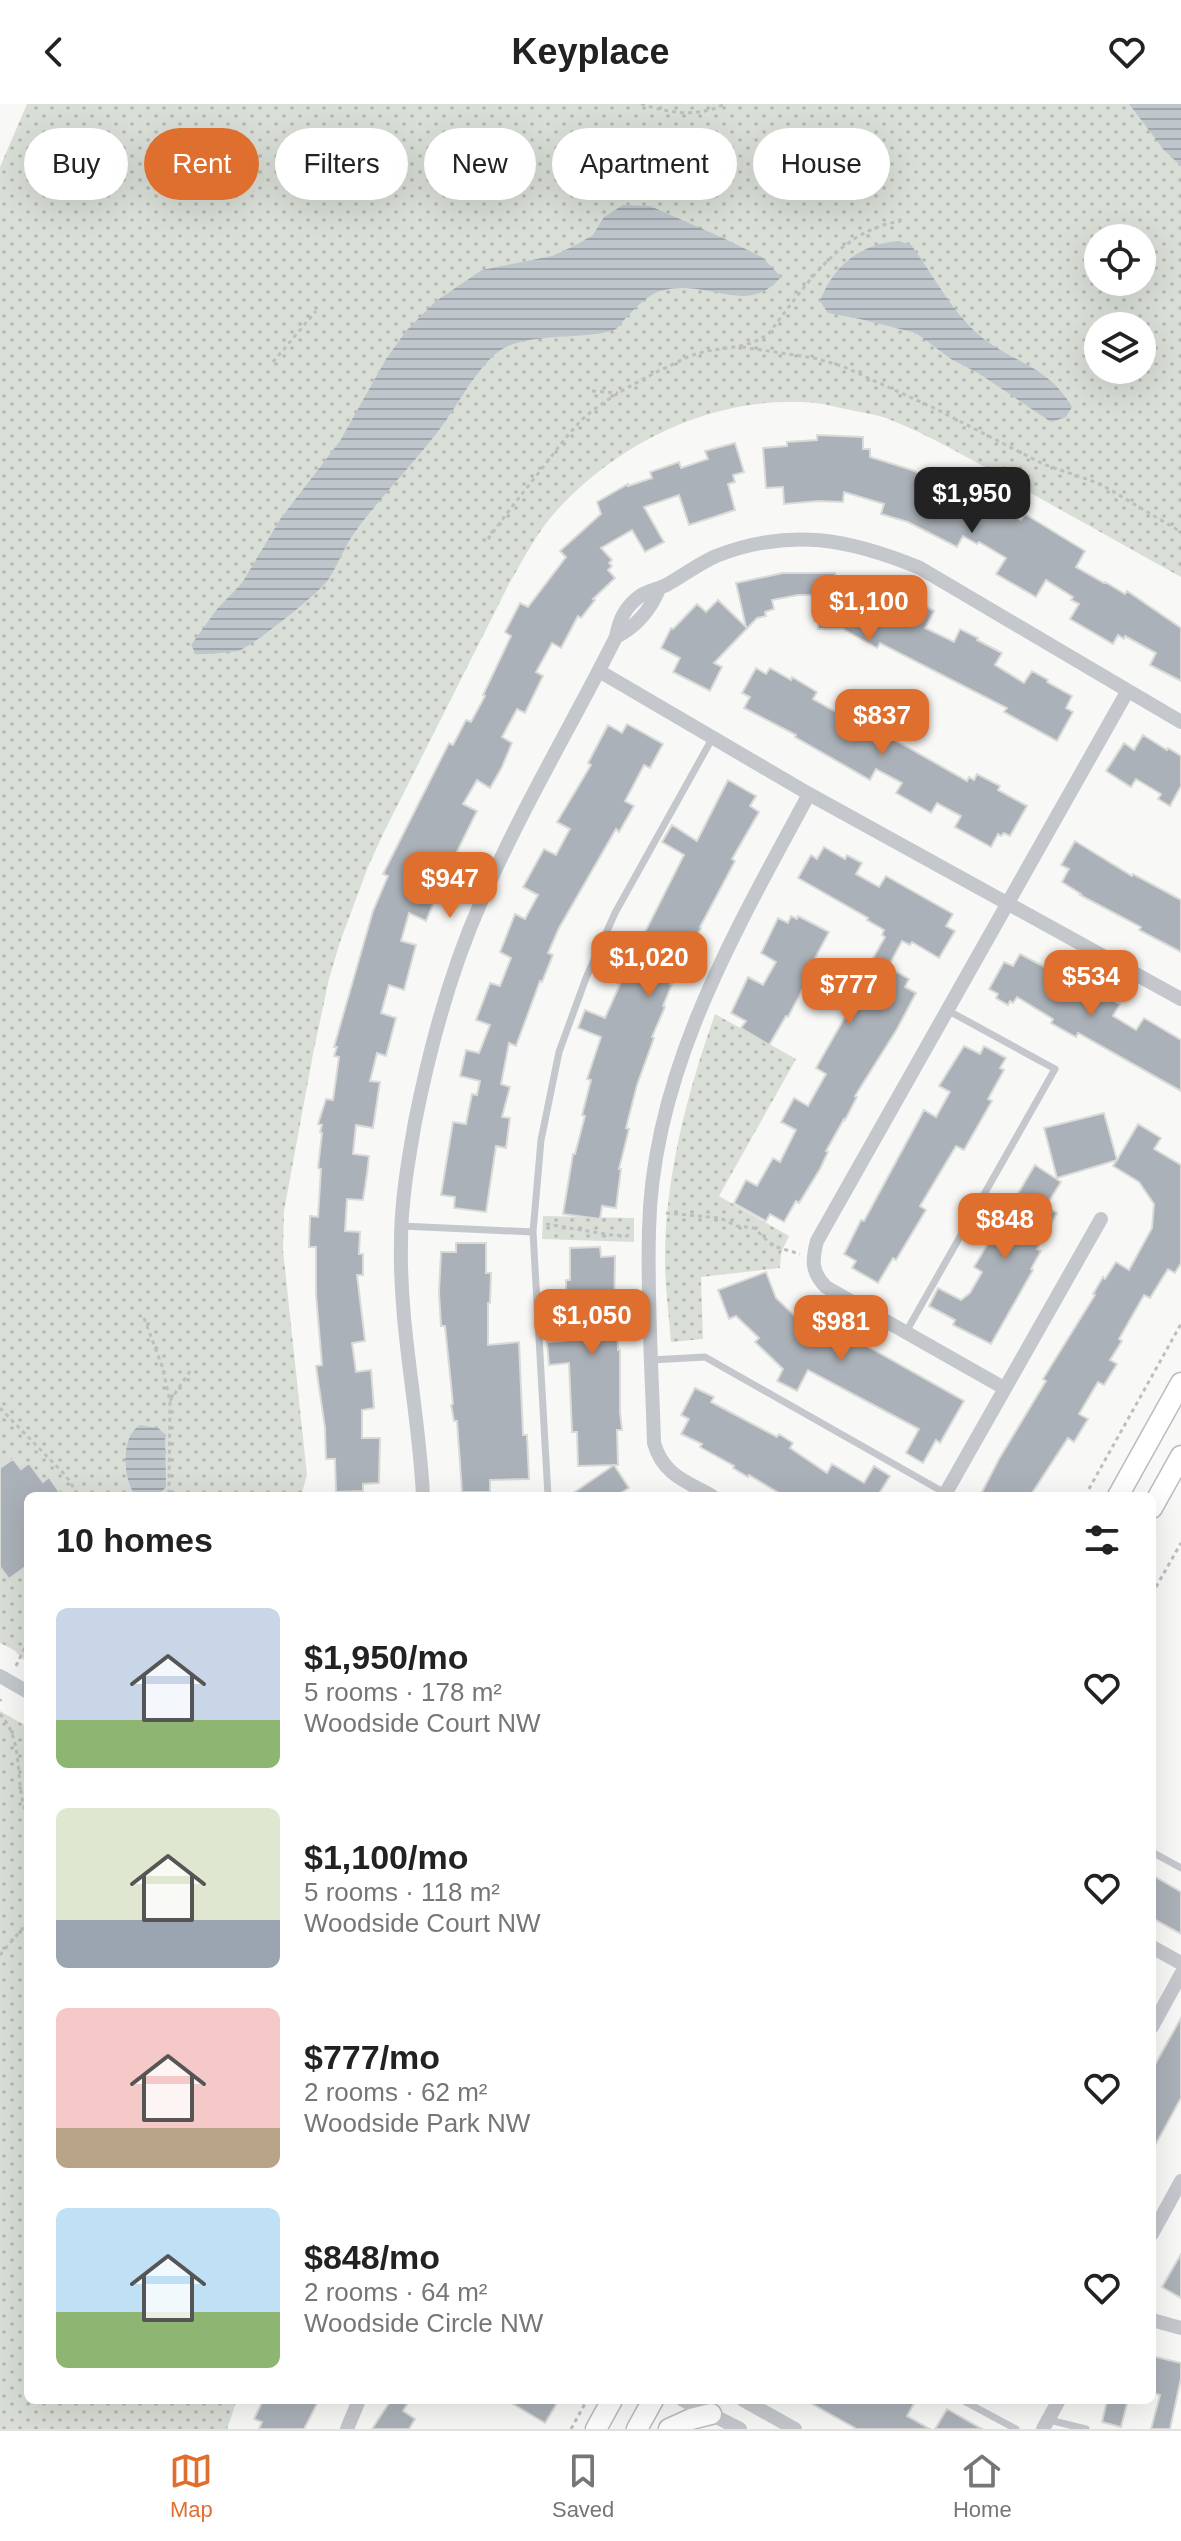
<!DOCTYPE html>
<html lang="en">
<head>
<meta charset="utf-8">
<style>
	:root { --surface:#fff; --page:#f6f6f6; --text:#222; --muted:#767676; --line:#e0e0e0; --accent:#df6f2f }
	body { margin:0; font-family:Arial,sans-serif; background:var(--page); color:var(--text); height:100vh; display:flex; flex-direction:column; font-size:30px; white-space:nowrap }
	* { box-sizing:border-box; margin:0 }
	p { font-size:26px; color:var(--muted) }
	.icon { flex:none; width:44px; height:44px; fill:none; stroke:currentColor; stroke-width:2; stroke-linecap:round; stroke-linejoin:round }
	.map { position:relative; flex:1; overflow:hidden }
	.drawer { position:absolute; left:24px; top:1388px; width:1132px; height:912px; display:flex; flex-direction:column; background:var(--surface); border-radius:12px; box-shadow:0 8px 32px #0002 }
	.drawer>* { flex:none }
	.guide { position:absolute; left:24px; top:24px; width:1134px; height:72px; display:flex; gap:16px }
	.buttons { position:absolute; left:1084px; top:120px; display:grid; gap:16px }
	.buttons a { display:grid; place-items:center; width:72px; height:72px; border-radius:50%; background:var(--surface); box-shadow:0 8px 32px #0002; font-size:40px }
	.price { position:absolute; translate:-50% -68px; padding:0 18px; border-radius:16px; background:var(--accent); color:#fff; font-size:26px; line-height:52px; filter:drop-shadow(0 2px 4px #0008) }
	.price::after { content:''; position:absolute; left:50%; top:48px; width:24px; height:18px; margin-left:-12px; background:inherit; clip-path:polygon(0 0,100% 0,50% 100%) }
	.price.selected { background:#222; color:#fff }
	ul { padding:0; list-style:none }
	li { display:flex; align-items:center; gap:24px; height:200px; padding:0 32px }
	li span { display:grid; place-items:center; flex:none; width:224px; height:160px; border-radius:12px; color:#555 }
	li>.icon { margin-inline-start:auto }
	span .icon { width:96px; height:96px; fill:#fffc; stroke-width:1 }
	li b { font-size:34px }
	h2 { display:flex; justify-content:space-between; align-items:center; height:96px; padding:0 32px; font-size:34px }
	.chip { padding:0 28px; border-radius:36px; background:var(--surface); box-shadow:0 8px 32px #0002; font-size:28px; line-height:72px }
	.chip.selected { background:var(--accent); color:#fff }
	header { display:flex; justify-content:space-between; align-items:center; height:104px; padding:0 32px; background:var(--surface); font-size:36px; font-weight:800 }
	.menu { display:flex; justify-content:space-around; align-items:center; height:112px; border-top:2px solid var(--line); background:var(--surface); font-size:22px; color:var(--muted) }
	.menu a { display:grid; justify-items:center; gap:4px }
	.menu .selected { color:var(--accent) }
	.map>svg:first-child { display:block }
	.grass { fill:url(#grass-dots); fill-rule:evenodd }
	.water { fill:url(#water-rules) }
	.building { fill:#abb1b8; stroke:#dadad8; stroke-width:2 }
	.lines { fill:none; stroke-linecap:round; stroke-linejoin:round }
	.secondary-casing { stroke:#b8bcc2; stroke-width:23 }
	.path { stroke:#bcbec1; stroke-width:3; stroke-dasharray:4 4; stroke-linecap:butt }
	.service { stroke:#c4c7cb; stroke-width:7 }
	.minor { stroke:#c4c7cb; stroke-width:14 }
	.secondary { stroke:#fff; stroke-width:20 }
</style>
</head>
<body>
<header><svg class="icon" aria-label="back" viewBox="0 0 24 24"><path d="M15 5l-7 7 7 7"/></svg>Keyplace<svg class="icon" aria-label="heart" viewBox="0 0 24 24"><path d="M12 20l-8-8c-3-5 5-10 8-4 3-6 11-1 8 4z"/></svg></header>
<div class="map">
<svg width="1181" height="2325" viewBox="0 0 1181 2325">
	<defs>
		<pattern id="grass-dots" width="8" height="8" patternUnits="userSpaceOnUse" patternTransform="scale(2)"><rect width="8" height="8" fill="#d9dfd7"/><path d="M2 2h.1M6 6h.1" fill="none" stroke="#b4b9b4" stroke-width="1.8" stroke-linecap="round"/></pattern>
		<pattern id="water-rules" width="6" height="5" patternUnits="userSpaceOnUse" patternTransform="scale(2)"><rect width="6" height="5" fill="#bec6cc"/><path d="M0 2.5h6" fill="none" stroke="#9ea5ab"/></pattern>
	</defs>
	<rect width="100%" height="100%" fill="#f8f8f6"/>
	<!-- grass -->
	<path class="grass" d="M27 0H1181V473C1124 441 1068 410 1011 378 970 355 930 331 886 314 875 310 862 309 851 306 839 304 827 300 815 299 719 290 623 335 559 404 538 426 524 454 509 480L383 730 368 763 340 838 329 875 313 950 284 1107 283 1146 307 1371 301 1392H28V1560L14 1546 0 1539V63ZM1098 134H1142V178H1098ZM1098 222H1142V266H1098Z
		M715 910 796 955 719 1092 789 1132 781 1149 780 1164 701 1173 703 1235 671 1238C669 1211 665 1184 665 1157 665 1072 687 990 715 910Z
		M543 1112 634 1114V1138L542 1135Z
		M0 1607 28 1623V2296H237L227 2325H0Z"/>
	<!-- water -->
	<path class="water" d="M1129 0H1181V62L1164 46Z
		M623 101 650 102 721 133 762 153 781 173C752 207 722 185 685 184 654 183 644 195 624 216 620 221 617 226 611 227 579 236 523 228 498 248 480 261 460 296 447 315 419 355 383 389 355 428 344 443 338 461 328 476 318 490 253 542 238 547 232 548 202 551 196 550L191 541 217 505 242 479 281 414 340 337 386 255 406 227 436 197 482 166 552 152 574 142 593 131 604 113Z
		M899 137 911 141C933 170 951 207 979 231 1012 259 1048 261 1072 303L1066 313 1051 318 978 269 951 255 916 229 860 215 828 209 820 197C834 161 860 140 899 137Z
		M140 1321 158 1324 165 1330 166 1383 157 1392 135 1391C123 1375 120 1333 140 1321Z"/>
	<!-- building -->
	<path class="building" d="M817 331 863 333V345H870V353L912 366 988 403 990 399 1021 416 1025 410 1085 447 1076 463 1104 479 1105 478 1125 490 1127 487 1181 524V577L1150 561 1156 549 1125 532 1124 535 1118 531 1113 540 1070 515 1079 500 1071 496 1073 493 1046 476 1036 493 996 470 1006 454 979 438 977 440 963 432 957 443 908 418 881 410 884 400 844 388 843 398 818 397 784 400 783 383 766 384 763 344 787 342V338L817 336Z
		M735 339 744 368 733 371 735 378 728 380 735 406 689 421 679 391 644 403 664 438 645 448 632 426 601 444 612 456 609 459 612 462 608 466 615 474 593 495 595 496 581 514 578 512 561 544 552 539 536 568 543 572 525 609 517 605 502 633 512 639 502 663 490 684 477 676 463 700 477 707 444 774 426 817 409 809 401 837 416 841 404 886 389 881 381 909 396 914 386 952 377 949 370 977 380 978 373 1024 356 1021 353 1050 369 1052 367 1070 363 1096 347 1095 345 1127 360 1128 359 1150H363V1171H357L365 1237 352 1239 356 1268 371 1266 374 1304 362 1306V1334H380L379 1379 363 1380V1387L336 1388 335 1355H326L325 1324 316 1262 322 1261 316 1190V1143H309L310 1112 318 1113 321 1065 318 1064 322 1029 320 1028 322 1021 318 1020 326 995 333 996 339 953 334 952 337 943H334L373 807 388 772 383 770 449 639 453 641 466 616 471 618 485 592 483 591 511 532 505 528 520 499 528 503 566 453 560 447 601 410 597 398 628 380V382L652 374 650 368 679 358 681 364 708 355 705 347Z
		M783 469H835V488L852 489 871 500 873 496 881 500 890 483 934 507 925 524 954 538 960 525 978 534 977 536 1002 549 995 561 1024 579 1032 567 1048 576 1047 578 1072 592 1066 604 1073 608 1057 637 1004 608 1007 604 880 539 877 544 843 525H818V517H815V491H798L772 496 774 505 765 508 766 512 757 514 714 559 722 563 710 587 673 568 680 554 661 544 671 524 673 525 697 500 706 508 718 496 746 523 736 479Z
		M756 564 766 570 770 564 791 576 792 573 817 588 813 595 847 614 849 610 967 677 969 673 974 676 977 670 1000 682 998 686 1027 702 1010 732 1004 729 1001 732 998 730 991 743 955 723 961 712 937 699 931 709 896 689 902 679 876 665 870 676 795 633 796 631 744 604 750 593 742 589Z
		M627 620 663 640 650 664 644 661 625 697 634 702 619 728 616 725 559 824 548 849 553 851 542 878 540 877 516 942 509 939 501 980 510 983 502 1013 510 1014 506 1044 496 1042 486 1108 454 1104 455 1093 441 1091 453 1018 466 1020 472 990 477 991 480 977 460 972 466 946 479 949 490 921 476 916 490 879 500 882 511 854 500 848 515 810 525 815 538 791 523 783 544 745 556 751 570 725 557 718 591 661 588 659 608 621 622 629Z
		M1143 631 1167 646 1168 644 1181 652V682L1170 702 1158 695 1161 690 1136 675 1131 683 1106 667 1124 639 1134 646Z
		M728 676 756 692 750 702 759 708 732 755 735 757 700 823 701 824 670 880H672L663 902 665 903 652 933 654 934 637 981 626 1024 629 1025 619 1065H621L616 1104 602 1102 600 1115 563 1110 573 1050H575L585 1012 582 1011 591 976 587 975 601 933 578 924 585 906 605 914 620 880 617 879 628 853 632 854 684 751 662 738 669 726 672 721 697 737Z
		M1075 737 1132 772 1133 770 1181 796V848L1139 826 1141 823 1080 791 1081 790 1062 778 1069 765 1061 761Z
		M824 743 845 755 847 751 862 759 856 770 879 783 886 772 953 810 946 822 955 827 939 854 912 838 910 841 902 837 888 863 909 875 905 883 916 889 897 925 855 992 857 993 845 1016 844 1015 826 1047 828 1048 820 1065 799 1099 796 1097 784 1118 770 1110 766 1117 734 1099 746 1076 757 1082 773 1054 780 1058 796 1026 781 1018 794 994 808 1002 826 970 816 964 845 913 851 916 867 884 859 879 885 833 882 831 884 826 867 816 868 814 798 774 811 751 817 755Z
		M791 812 797 815 798 812 829 828 813 858 816 860 788 913 786 912 769 941 741 924 746 917 731 909 748 873 763 881 776 858 761 849 778 814 788 819Z
		M1020 850 1103 894 1105 892 1120 900 1113 912 1136 926 1144 914 1181 936V987L1078 929 1076 933 1051 919 1053 915 1017 893 1013 899 1010 897 1008 901 996 894 998 890 989 885 1004 858 1013 862Z
		M964 942 980 950 984 942 1006 954 1000 964 1004 966 988 995 992 997 964 1046 956 1042 920 1102 926 1106 896 1156 893 1154 878 1179 852 1164 856 1157 844 1150 861 1116 864 1117 924 1006 936 1013 950 988 939 982Z
		M1104 1009 1117 1056 1138 1020 1161 1034 1154 1045 1181 1061V1159L1175 1169 1168 1165 1150 1194 1144 1191 1119 1235 1122 1237 1110 1256 1117 1260 1104 1281 1098 1278 1079 1310 1088 1315 1074 1338 1068 1334 1030 1392H980L999 1355 1046 1277 1043 1275 1095 1191 1093 1190 1103 1173 1105 1175 1116 1158 1129 1166 1152 1124 1154 1100 1139 1078 1113 1062 1117 1056 1057 1074 1044 1024Z
		M1035 1061 1061 1078 1046 1102 1057 1109 1037 1145 1041 1147 1031 1165 1033 1166 991 1240 953 1221 955 1216 929 1202 938 1184 961 1196 970 1189 982 1168 974 1163Z
		M456 1139H486V1169H491L490 1199H488V1241L519 1238 523 1331H527L529 1375 490 1376V1388H462L457 1317H454L451 1301 453 1300 445 1222H441L439 1188 441 1148H456Z
		M600 1143 601 1153 615 1152 614 1213H617L618 1246H620V1308L622 1326H617L618 1361 578 1362 577 1328H572L569 1259 549 1261 547 1238 571 1236 570 1201H566V1176H570V1144Z
		M766 1168 776 1194 803 1220 806 1215 838 1234 842 1228 964 1297 940 1339 936 1336 923 1359 906 1349 919 1325 808 1266 797 1287 777 1277 783 1265 755 1238 759 1234 736 1212 729 1215 718 1186Z
		M695 1284 714 1293 711 1298 777 1333 779 1330 793 1339 790 1344 827 1369 832 1360 864 1379 874 1362 890 1372 880 1388 886 1392H784L749 1371 748 1373 733 1364 734 1362 700 1343 702 1340 681 1330 689 1315 681 1311Z
		M13 1355 21 1365 29 1359 43 1378 49 1373 62 1392H28V1461L9 1475 0 1463V1364Z
		M614 1361 629 1384 616 1392H569Z
		M1152 1771 1181 1788V1830L1152 1814Z
		M1181 1914V1994L1152 2047V1966Z
		M1181 2150V2194L1162 2183Z
		M1152 2252 1181 2259V2274L1170 2325H1151L1160 2291 1152 2289Z
		M263 2296H319L304 2325H259L262 2318 254 2315Z
		M391 2296H410L403 2307 415 2315 409 2325H372Z
		M506 2296H559L545 2319Z
		M805 2296H916L907 2312 930 2325H857Z
		M1107 2296H1128L1121 2323 1102 2318Z
		M947 2305 982 2325H935Z"/>
	<g class="lines">
		<defs>
			<path id="secondary" d="M1118 1392 1181 1279
				M1152 1404 1181 1352
				M596 2325 612 2296
				M637 2325 653 2296
				M669 2325 691 2315 711 2310"/>
		</defs>
		<!-- secondary casing -->
		<use href="#secondary" class="secondary-casing"/>
		<!-- path -->
		<path class="path" d="M641 0C671 9 696 14 725 0
			M742 243 814 254 842 262 934 304 1043 360 1092 377 1109 385 1181 428
			M273 258 316 207
			M592 287 618 289
			M488 435C506 410 525 386 544 362 559 343 573 322 592 307 621 285 656 268 688 253 715 241 746 248 769 229 805 183 839 126 901 117
			M666 1109 720 1114 737 1122 754 1124 773 1142 800 1150
			M546 1120 611 1131 633 1132
			M144 1214 162 1262 170 1297 169 1392
			M170 1297 192 1264
			M0 1304 66 1372 79 1392
			M1085 1392 1181 1220
			M1152 1490 1181 1439
			M16 1562 28 1537
			M0 1597 1 1595
			M0 1610C26 1638 13 1681 28 1714
			M0 1851 28 1818
			M571 2325 587 2296"/>
		<!-- service -->
		<path class="service" d="M402 1122 533 1128
			M906 1228 1055 965 947 906
			M651 1256 705 1253 945 1389
			M548 1392 533 1128 541 1036 559 948 586 874 615 809 713 633
			M1152 1748 1181 1764
			M962 2296 1016 2325
			M1049 2316 1086 2325"/>
		<!-- minor -->
		<path class="minor" d="M616 533C637 522 650 507 659 485
			M599 567 809 690 1181 895
			M1004 1284 826 1183C811 1168 812 1156 817 1137L1127 588
			M423 1392C419 1307 399 1223 401 1138 401 1098 408 1058 415 1018 430 942 450 868 481 798 520 707 572 621 616 533 619 516 625 503 640 492 648 486 660 485 668 480 684 471 700 459 716 452 790 423 850 435 920 464L1181 618
			M712 1392C686 1377 663 1371 654 1339 652 1268 647 1197 649 1126 652 967 736 826 809 690
			M944 1392 1101 1115
			M0 1572 28 1588
			M1152 1843 1181 1859
			M1152 1923 1181 1870
			M1152 2130 1181 2077
			M1152 2216 1181 2224
			M683 2296 740 2325
			M743 2296 795 2325
			M347 2325 359 2296
			M1043 2325 1059 2296"/>
		<!-- secondary -->
		<use href="#secondary" class="secondary"/>
	</g>
</svg>
<div class="buttons">
<a><svg class="icon" aria-label="locate" viewBox="0 0 24 24"><circle cx="12" cy="12" r="6"/><path d="M12 2v4M12 18v4M2 12h4M18 12h4"/></svg></a>
<a><svg class="icon" aria-label="layers" viewBox="0 0 24 24"><path d="M12 4l9 5-9 5-9-5zM3 14l9 5 9-5"/></svg></a>
</div>
<b class="price selected" style="left:972px;top:431px">$1,950</b>
<b class="price" style="left:869px;top:539px">$1,100</b>
<b class="price" style="left:882px;top:653px">$837</b>
<b class="price" style="left:450px;top:816px">$947</b>
<b class="price" style="left:649px;top:895px">$1,020</b>
<b class="price" style="left:1091px;top:914px">$534</b>
<b class="price" style="left:849px;top:922px">$777</b>
<b class="price" style="left:1005px;top:1157px">$848</b>
<b class="price" style="left:592px;top:1253px">$1,050</b>
<b class="price" style="left:841px;top:1259px">$981</b>
<div class="guide">
<a class="chip">Buy</a>
<a class="chip selected">Rent</a>
<a class="chip">Filters</a>
<a class="chip">New</a>
<a class="chip">Apartment</a>
<a class="chip">House</a>
</div>
<section class="drawer">
<h2>10 homes<svg class="icon" aria-label="filters" viewBox="0 0 24 24"><path d="M4 7h16M4 17h16"/><circle cx="9" cy="7" r="2"/><circle cx="15" cy="17" r="2"/></svg></h2>
<ul>
<li><span style="background:linear-gradient(#c9d6e8 70%,#8fb573 0)"><svg class="icon" aria-label="home" viewBox="0 0 24 24"><path d="M3 11l9-7 9 7M6 9v11h12V9"/></svg></span><div><b>$1,950/mo</b><p>5 rooms · 178 m²</p><p>Woodside Court NW</p></div><svg class="icon" aria-label="heart" viewBox="0 0 24 24"><path d="M12 20l-8-8c-3-5 5-10 8-4 3-6 11-1 8 4z"/></svg></li>
<li><span style="background:linear-gradient(#dfe7d0 70%,#9aa5b1 0)"><svg class="icon" aria-label="home" viewBox="0 0 24 24"><path d="M3 11l9-7 9 7M6 9v11h12V9"/></svg></span><div><b>$1,100/mo</b><p>5 rooms · 118 m²</p><p>Woodside Court NW</p></div><svg class="icon" aria-label="heart" viewBox="0 0 24 24"><path d="M12 20l-8-8c-3-5 5-10 8-4 3-6 11-1 8 4z"/></svg></li>
<li><span style="background:linear-gradient(#f6c9c9 75%,#b9a48a 0)"><svg class="icon" aria-label="home" viewBox="0 0 24 24"><path d="M3 11l9-7 9 7M6 9v11h12V9"/></svg></span><div><b>$777/mo</b><p>2 rooms · 62 m²</p><p>Woodside Park NW</p></div><svg class="icon" aria-label="heart" viewBox="0 0 24 24"><path d="M12 20l-8-8c-3-5 5-10 8-4 3-6 11-1 8 4z"/></svg></li>
<li><span style="background:linear-gradient(#bfe0f5 65%,#8fb573 0)"><svg class="icon" aria-label="home" viewBox="0 0 24 24"><path d="M3 11l9-7 9 7M6 9v11h12V9"/></svg></span><div><b>$848/mo</b><p>2 rooms · 64 m²</p><p>Woodside Circle NW</p></div><svg class="icon" aria-label="heart" viewBox="0 0 24 24"><path d="M12 20l-8-8c-3-5 5-10 8-4 3-6 11-1 8 4z"/></svg></li>
</ul>
</section>
</div>
<nav class="menu">
<a class="selected"><svg class="icon" aria-label="map" viewBox="0 0 24 24"><path d="M3 6l6-2 6 2 6-2v14l-6 2-6-2-6 2zM9 4v14M15 6v14"/></svg>Map</a>
<a><svg class="icon" aria-label="saved" viewBox="0 0 24 24"><path d="M7 4h10v16l-5-4-5 4z"/></svg>Saved</a>
<a><svg class="icon" aria-label="home" viewBox="0 0 24 24"><path d="M3 11l9-7 9 7M6 9v11h12V9"/></svg>Home</a>
</nav>
</body>
</html>
